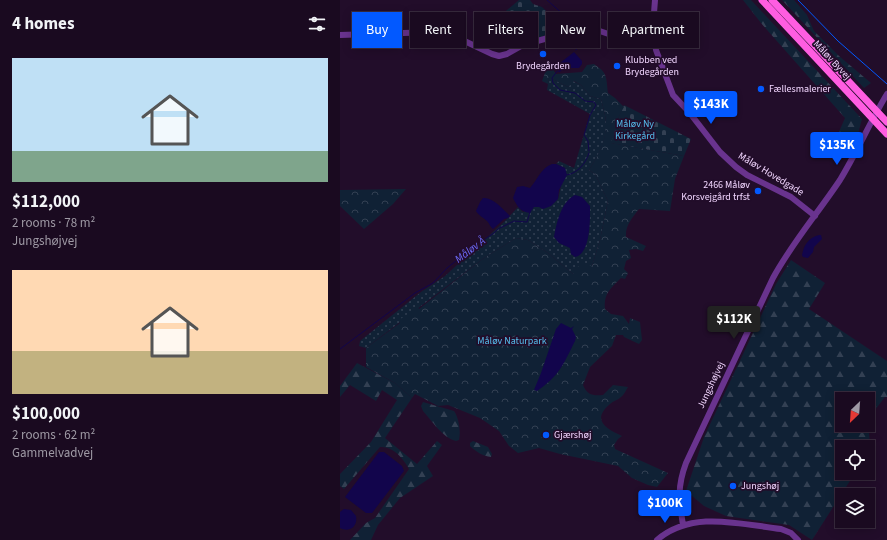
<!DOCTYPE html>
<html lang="en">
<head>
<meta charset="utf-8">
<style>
	:root { --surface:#1a0a20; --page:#27182d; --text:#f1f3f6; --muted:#9f9aa5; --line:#382b3e; --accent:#0259ff }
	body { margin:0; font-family:"Source Sans 3",sans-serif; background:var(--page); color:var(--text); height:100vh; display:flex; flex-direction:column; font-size:15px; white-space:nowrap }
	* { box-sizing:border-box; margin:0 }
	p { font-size:13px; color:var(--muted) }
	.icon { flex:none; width:22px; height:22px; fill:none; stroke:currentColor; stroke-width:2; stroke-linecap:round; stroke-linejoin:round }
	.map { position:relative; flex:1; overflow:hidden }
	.details { display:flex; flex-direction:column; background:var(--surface); width:340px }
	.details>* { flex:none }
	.banner { position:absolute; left:12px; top:12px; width:380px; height:36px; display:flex; gap:8px }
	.needle { width:26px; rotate:205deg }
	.buttons { position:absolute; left:495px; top:392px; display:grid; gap:8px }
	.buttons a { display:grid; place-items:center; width:40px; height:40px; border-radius:0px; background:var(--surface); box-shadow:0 2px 10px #0003,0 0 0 1px var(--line); font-size:20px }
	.price { position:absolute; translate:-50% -34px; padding:0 9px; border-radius:4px; background:var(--accent); color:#fff; font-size:13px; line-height:26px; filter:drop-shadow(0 1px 2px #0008) }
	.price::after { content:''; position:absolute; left:50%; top:24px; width:12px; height:9px; margin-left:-6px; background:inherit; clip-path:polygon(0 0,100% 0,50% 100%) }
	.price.active { background:#222; color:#fff }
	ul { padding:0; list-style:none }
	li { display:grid; align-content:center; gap:8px; height:212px; padding:0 12px }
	li span { display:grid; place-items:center; height:124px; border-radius:0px; color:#555 }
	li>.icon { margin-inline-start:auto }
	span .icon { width:72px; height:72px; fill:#fffc; stroke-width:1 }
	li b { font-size:17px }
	h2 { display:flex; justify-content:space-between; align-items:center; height:48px; padding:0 12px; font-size:17px }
	.tag { padding:0 14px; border-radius:0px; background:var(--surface); box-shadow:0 2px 10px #0003,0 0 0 1px var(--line); font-size:14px; line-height:36px }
	.tag.active { background:var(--accent); color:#fff }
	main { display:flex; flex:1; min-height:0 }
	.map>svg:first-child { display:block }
	.grass { fill:url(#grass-dots) }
	.forest { fill:url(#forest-firs) }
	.cemetery { fill:url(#cemetery-stones) }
	.park { fill:url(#park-crowns) }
	.water { fill:#12054c }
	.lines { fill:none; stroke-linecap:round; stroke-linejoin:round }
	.stream { stroke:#12054c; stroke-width:1 }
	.minor { stroke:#69338e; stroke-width:6 }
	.major { stroke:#ff5de1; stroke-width:7 }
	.tram { stroke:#0259ff; stroke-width:1 }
	.poi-dot { fill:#0259ff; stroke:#220d2a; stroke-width:1.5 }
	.labels { text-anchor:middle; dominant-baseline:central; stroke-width:3.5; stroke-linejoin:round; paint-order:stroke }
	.poi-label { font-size:10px; fill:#f2d6ff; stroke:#220d2a; text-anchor:start }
	.street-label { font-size:10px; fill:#f2d6ff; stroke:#220d2a }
	.park-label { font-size:10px; fill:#55beec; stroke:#220d2a }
	.water-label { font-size:11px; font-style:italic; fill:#6f6cff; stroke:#220d2a }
</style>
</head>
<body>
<main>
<section class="details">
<h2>4 homes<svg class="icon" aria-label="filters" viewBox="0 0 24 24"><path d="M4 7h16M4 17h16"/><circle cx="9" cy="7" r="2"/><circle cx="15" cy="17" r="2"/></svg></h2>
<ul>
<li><span style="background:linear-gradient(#bfe0f5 75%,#7fa58c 0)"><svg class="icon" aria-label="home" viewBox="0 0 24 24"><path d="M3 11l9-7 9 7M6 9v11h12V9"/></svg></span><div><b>$112,000</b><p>2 rooms · 78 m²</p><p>Jungshøjvej</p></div></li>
<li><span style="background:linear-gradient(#ffd9b3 65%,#c2b280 0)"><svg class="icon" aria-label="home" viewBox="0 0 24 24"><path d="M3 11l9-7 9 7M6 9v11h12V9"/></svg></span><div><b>$100,000</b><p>2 rooms · 62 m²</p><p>Gammelvadvej</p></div></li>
</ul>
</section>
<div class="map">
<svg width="547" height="540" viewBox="0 0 547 540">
	<defs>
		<pattern id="grass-dots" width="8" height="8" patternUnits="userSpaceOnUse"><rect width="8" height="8" fill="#102135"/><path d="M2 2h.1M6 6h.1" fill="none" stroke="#334053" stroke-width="1.8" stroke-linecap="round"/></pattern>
		<pattern id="forest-firs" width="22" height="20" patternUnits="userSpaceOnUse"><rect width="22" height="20" fill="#102135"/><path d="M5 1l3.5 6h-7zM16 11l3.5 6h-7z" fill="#334053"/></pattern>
		<pattern id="cemetery-stones" width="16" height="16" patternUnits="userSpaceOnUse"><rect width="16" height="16" fill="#102135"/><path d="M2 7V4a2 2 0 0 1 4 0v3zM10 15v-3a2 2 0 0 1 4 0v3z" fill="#334053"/></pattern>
		<pattern id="park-crowns" width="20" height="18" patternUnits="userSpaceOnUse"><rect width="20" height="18" fill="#102135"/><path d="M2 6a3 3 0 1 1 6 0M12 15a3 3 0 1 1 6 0" fill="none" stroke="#334053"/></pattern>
	</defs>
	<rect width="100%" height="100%" fill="#220d2a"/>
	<!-- grass -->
	<path class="grass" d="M209 77 228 87 233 81 241 85 250 96 261 99C263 107 266 116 266 124 267 140 258 156 249 170L255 174 268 201 260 240 252 266 233 274 208 253 188 240 176 238 144 258 26 348 19 346 20 341 81 292 105 276 165 221 178 207 183 212 193 207H199L218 199 225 168 216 164 219 161 234 168 250 114 207 90Z"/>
	<!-- forest -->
	<path class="forest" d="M403 0H411L522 119 516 141 498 134 505 118 421 23Z
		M442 0H454L467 15 474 31 499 56 531 83 524 88Z
		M451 260 485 283 469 309 547 361V397H545L528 419V399H502V425H528V419L530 447 528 450V447H502V473H515L472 540 449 525 386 516 364 506 346 491 364 437 436 284Z
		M17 363 55 383 72 398 45 438 77 464 97 441 102 445 87 466 93 476 60 498 38 525 31 540H10L26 523 35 518 69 469C63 458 53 446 40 447L4 489 0 486V474L31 442 57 400 42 390 36 401 10 385 0 397V386Z
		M83 402 114 411C119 418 121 432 119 440L116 441C103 438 92 421 83 411L81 406Z
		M133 441 148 447 152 454 151 457C143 456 136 452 130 446V443Z"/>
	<!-- cemetery -->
	<path class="cemetery" d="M179 0H190L193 4 202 7 221 25V26L200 38 184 41 180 40 161 20V15Z
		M284 105 351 139 344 156 270 143 279 116Z"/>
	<!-- park -->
	<path class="park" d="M254 64C268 73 266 77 268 93L275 98 284 107 279 116 271 143 344 156 335 179 330 211 299 209C292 218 285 226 286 237L306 246 303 251 296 249 289 250 291 258 286 261 284 269 288 273 285 279 281 278C271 288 263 294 265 309L271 314 283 316 289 324 290 318 300 322 302 340 299 344 284 337 283 335H276L272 346 250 367 243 385C247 395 253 396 263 395L273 385 288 387C286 390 284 395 281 397 278 400 273 401 270 404 251 420 266 429 282 436L278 439 274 445 275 449 328 473 317 487 308 485 292 478 278 466 220 454 199 448 178 453 169 446 159 431 140 418 108 405 98 406 75 394 72 398 55 383 26 367V348L60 323 59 320 78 307 79 309 144 258 176 238 188 240 208 253 233 274 241 262 252 266 260 240 268 201 255 174 249 170C258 156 266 141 266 124 266 116 263 107 261 99L250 96 241 85 234 81 228 87 209 77 208 84 202 81 207 67 212 68 216 74 242 72 247 65Z
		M66 189 53 204 24 229 0 206V190Z"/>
	<!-- water -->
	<path class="water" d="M234 52 242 61V64L239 68H228L219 72 217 70 220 63Z
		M212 164H216L225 168 227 175 219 190 218 199 211 206 203 209 199 207H194L190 213C179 211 178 207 173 198L177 187 183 186 190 188C198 179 200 169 212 164Z
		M235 195 242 197 250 206C250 219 251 254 235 257L231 254 230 248 219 243 214 237C217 222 221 202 235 195Z
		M143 198C153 197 163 209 170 216L168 218 164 219 153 229C150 227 150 224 147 221 143 217 139 216 136 211L140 202Z
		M479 235H481L482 239 474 247 473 252 468 258 463 257 462 255C464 245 468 238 479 235Z
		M221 323 231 328 234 326 232 329 236 337 235 341C223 365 219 376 197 391L194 390 201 373 216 329Z
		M39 452H44L62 466 64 471 32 513H26L5 497Z
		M4 509 11 510 16 516C18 526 10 533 0 528V512Z"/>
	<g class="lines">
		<!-- stream -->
		<path class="stream" d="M207 0 224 15
			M235 31 239 46 236 50
			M218 70 212 78 213 83 220 90 235 93 245 101 254 102 256 105 250 115 244 135 248 141 249 151
			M227 175C238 173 246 163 249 153
			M0 349 75 293 93 283 107 268 136 245 154 233 158 229 174 221 187 222 190 212"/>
		<!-- minor -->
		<path class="minor" d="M315 0 313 26 316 50 333 95 349 112 380 152 396 167 407 175 451 197 475 216
			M0 35 95 32 116 37 152 54 159 56 167 54 183 45 208 38 227 27 242 25 295 43 306 46H315
			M343 525C339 500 337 487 346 463L433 278C452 243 478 213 500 180 517 152 530 122 547 94
			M317 540C352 510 399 524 441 529L451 533 458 540"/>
		<!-- major -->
		<path class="major" d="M422 0 547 134
			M432 0 547 122"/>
		<!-- tram -->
		<path class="tram" d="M458 0 498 41 547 84"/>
	</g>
	<!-- markers -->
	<g class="poi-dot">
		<circle cx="203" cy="54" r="4"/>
		<circle cx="277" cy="66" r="4"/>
		<circle cx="421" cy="89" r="4"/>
		<circle cx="418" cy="191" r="4"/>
		<circle cx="206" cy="435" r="4"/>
		<circle cx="393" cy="486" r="4"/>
	</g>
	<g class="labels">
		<!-- poi labels -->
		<g class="poi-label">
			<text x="285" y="60">Klubben ved<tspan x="285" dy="12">Brydegården</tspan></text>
			<text x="203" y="66" text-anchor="middle">Brydegården</text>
			<text x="429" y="89">Fællesmalerier</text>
			<text x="410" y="185" text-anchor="end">2466 Måløv<tspan x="410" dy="12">Korsvejgård trfst</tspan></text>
			<text x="214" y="435">Gjærshøj</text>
			<text x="401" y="486">Jungshøj</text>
		</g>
		<!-- street labels -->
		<g class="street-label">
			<text transform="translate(492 60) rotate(47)">Måløv Byvej</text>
			<text transform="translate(431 174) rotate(31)">Måløv Hovedgade</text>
			<text transform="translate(371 385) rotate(-65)">Jungshøjvej</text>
		</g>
		<!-- park labels -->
		<g class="park-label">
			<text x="295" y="124">Måløv Ny<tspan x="295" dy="12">Kirkegård</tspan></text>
			<text x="172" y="341">Måløv Naturpark</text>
		</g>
		<!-- water labels -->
		<g class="water-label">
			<text transform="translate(130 250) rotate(-37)">Måløv Å</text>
		</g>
	</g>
</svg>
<div class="buttons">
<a><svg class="needle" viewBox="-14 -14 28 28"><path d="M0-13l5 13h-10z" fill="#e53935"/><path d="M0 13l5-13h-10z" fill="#9f9aa5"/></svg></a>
<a><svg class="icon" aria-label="locate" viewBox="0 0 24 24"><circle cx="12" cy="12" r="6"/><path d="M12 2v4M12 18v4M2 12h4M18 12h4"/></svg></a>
<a><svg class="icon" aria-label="layers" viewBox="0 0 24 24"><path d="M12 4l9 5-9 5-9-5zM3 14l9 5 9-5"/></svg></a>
</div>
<b class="price" style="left:371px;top:125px">$143K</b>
<b class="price" style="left:497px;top:166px">$135K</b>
<b class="price active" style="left:394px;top:340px">$112K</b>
<b class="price" style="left:325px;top:524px">$100K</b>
<div class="banner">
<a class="tag active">Buy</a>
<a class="tag">Rent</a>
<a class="tag">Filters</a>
<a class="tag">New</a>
<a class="tag">Apartment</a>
</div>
</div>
</main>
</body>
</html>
